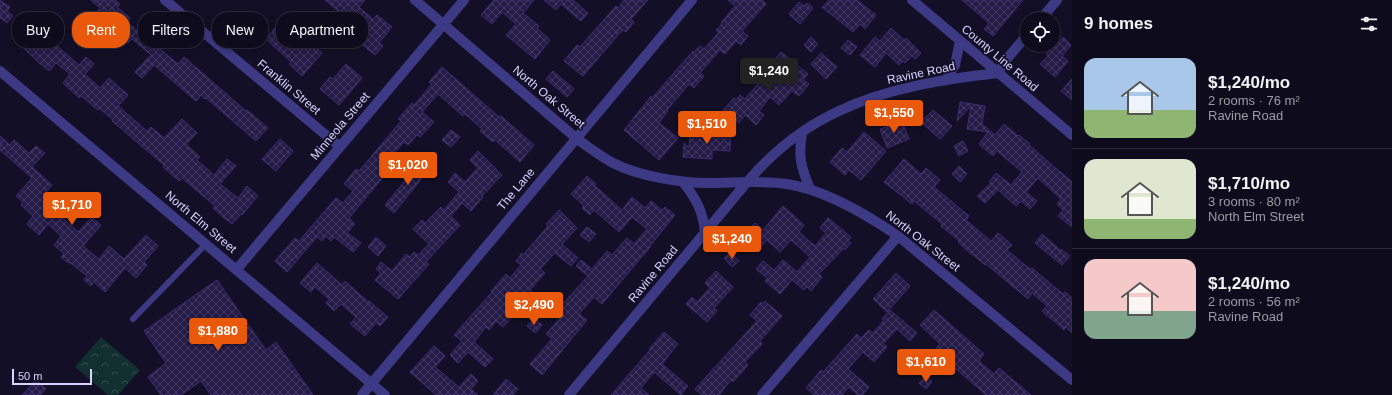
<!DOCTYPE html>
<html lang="en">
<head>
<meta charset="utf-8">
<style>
	:root { --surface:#0e0b1c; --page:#1c1929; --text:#f1f3f6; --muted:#9b9ba3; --line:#2e2b3b; --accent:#ea580c }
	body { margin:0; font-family:Helvetica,sans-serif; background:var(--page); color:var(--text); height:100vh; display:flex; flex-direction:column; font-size:15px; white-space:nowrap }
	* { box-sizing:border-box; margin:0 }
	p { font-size:13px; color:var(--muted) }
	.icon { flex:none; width:22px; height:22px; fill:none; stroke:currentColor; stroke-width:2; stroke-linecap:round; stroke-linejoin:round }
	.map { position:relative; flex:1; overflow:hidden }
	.details { display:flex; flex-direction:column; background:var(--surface); width:320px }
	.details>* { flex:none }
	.banner { position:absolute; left:12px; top:12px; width:380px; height:36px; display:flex; gap:8px }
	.controls { position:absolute; left:1020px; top:12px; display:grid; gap:8px }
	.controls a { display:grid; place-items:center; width:40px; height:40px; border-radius:50%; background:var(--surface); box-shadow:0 2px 10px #0003,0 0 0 1px var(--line); font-size:20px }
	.scale { position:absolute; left:12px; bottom:10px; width:80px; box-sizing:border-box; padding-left:4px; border:2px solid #d9d4ff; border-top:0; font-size:11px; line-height:14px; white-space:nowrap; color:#d9d4ff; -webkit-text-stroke:3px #130f26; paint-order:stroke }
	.price { position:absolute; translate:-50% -34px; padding:0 9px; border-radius:4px; background:var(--accent); color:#fff; font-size:13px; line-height:26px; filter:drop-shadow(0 1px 2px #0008) }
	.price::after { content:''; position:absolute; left:50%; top:24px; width:12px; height:9px; margin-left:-6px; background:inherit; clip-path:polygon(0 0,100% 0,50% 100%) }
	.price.on { background:#222; color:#fff }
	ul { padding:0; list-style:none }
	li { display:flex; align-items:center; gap:12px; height:100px; padding:0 12px }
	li+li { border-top:1px solid var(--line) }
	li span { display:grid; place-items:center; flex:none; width:112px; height:80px; border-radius:12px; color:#555 }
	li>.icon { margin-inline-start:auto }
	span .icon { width:48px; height:48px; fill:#fffc; stroke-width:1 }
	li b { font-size:17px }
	h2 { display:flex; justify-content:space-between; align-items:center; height:48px; padding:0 12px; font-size:17px }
	.pill { padding:0 14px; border-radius:16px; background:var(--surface); box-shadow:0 2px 10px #0003,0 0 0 1px var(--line); font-size:14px; line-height:36px }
	.pill.on { background:var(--accent); color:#fff }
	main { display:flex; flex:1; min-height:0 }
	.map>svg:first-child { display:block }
	.park { fill:url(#park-crowns) }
	.building { fill:url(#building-cross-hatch); stroke:#3b2d73 }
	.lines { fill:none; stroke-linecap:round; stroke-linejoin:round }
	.service { stroke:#3d3a85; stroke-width:6 }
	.minor { stroke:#3d3a85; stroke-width:10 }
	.labels { text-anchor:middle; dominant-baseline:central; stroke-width:3.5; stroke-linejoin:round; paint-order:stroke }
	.street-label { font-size:12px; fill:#d9d4ff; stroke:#130f26 }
</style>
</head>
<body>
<main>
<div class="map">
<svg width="1072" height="395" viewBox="0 0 1072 395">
	<defs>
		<pattern id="park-crowns" width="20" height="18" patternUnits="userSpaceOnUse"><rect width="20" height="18" fill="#12302f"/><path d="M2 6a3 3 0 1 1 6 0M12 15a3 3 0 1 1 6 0" fill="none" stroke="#344d4e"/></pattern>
		<pattern id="building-cross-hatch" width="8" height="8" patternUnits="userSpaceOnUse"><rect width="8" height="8" fill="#241b47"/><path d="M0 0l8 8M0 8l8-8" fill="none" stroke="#433b63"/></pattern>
	</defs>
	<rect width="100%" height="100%" fill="#130f26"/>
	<!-- park -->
	<path class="park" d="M101 337 140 370 118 395H108L75 367Z"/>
	<!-- building -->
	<path class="building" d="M0 0 10 7 7 11 13 16 7 23 1 18 0 19Z
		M91 0H115L120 4 117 7 130 18 127 22 144 36 148 31 164 45 160 49 178 64 184 57 246 111 247 110 268 128 256 141 206 98 205 99 201 95 196 101 154 65 142 78 135 72 151 55 132 39 128 43 104 23 96 31 87 24 100 8Z
		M325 0H365L359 7 373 19 377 15 392 27 379 43 383 46 375 55 355 39 362 31Z
		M494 0H534L523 13 539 26 537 28 550 40 535 59 506 35 516 24 502 12 492 24 481 15Z
		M544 0H573L588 13 581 21 561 4 556 10Z
		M624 0H648L631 19 634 22 626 32 623 30 618 35 583 76 564 61 577 45 580 47 616 6 618 8Z
		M728 0H762L766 4 742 31 748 36 741 45 736 41 725 54 720 50 700 73 704 76 694 88 689 84 667 110 668 111 659 123 678 138 659 160 624 130 651 96 652 98 693 51 694 52 700 46 704 49 719 32 716 30 722 24 721 23 735 6Z
		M829 0H857L876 15 865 29 860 24 853 32 822 7Z
		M962 0H1023L993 36 984 29 989 23Z
		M799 2 804 6 807 3 813 8 800 24 789 14Z
		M279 23 289 32 292 29 322 53 302 76 289 64 291 62 266 39Z
		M28 24 51 46 54 43 79 65 86 57 94 64 85 74 100 88 109 78 128 95 118 106 147 131 151 127 164 138 182 119 197 133 186 144 200 157 197 160 214 175 227 159 236 166 220 184 238 198 247 186 258 196 242 215 241 214 232 224 227 220H226L213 208 215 206 182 178 179 181 163 167 164 165 112 121 113 120 99 108 98 110 81 96 79 98 63 83 70 74 56 63 49 71 38 62 14 39Z
		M891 28 904 40 906 38 921 53 915 59 912 56 905 63 903 61 899 65 886 53 875 67 860 55 875 37 880 41Z
		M811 37 818 44 811 52 804 45Z
		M1063 37 1071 45 1062 56 1068 61 1055 77 1040 64 1048 56 1046 54 1052 47 1054 48Z
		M848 40 857 47 850 55 841 48Z
		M781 52 808 74 803 80 809 84 799 96 792 91 779 105 770 97 759 111 764 115 756 125 745 115 739 123 723 110 734 98 736 100 740 95 745 99 764 77 775 86 787 72 774 61Z
		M821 53 837 67 826 79 811 64Z
		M346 64 362 78 339 105 320 89 330 77 333 79Z
		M442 67 499 117 501 116 534 145 520 162 495 140 493 142 480 131 482 129 465 114 463 116 438 94 422 112 434 122 420 137 417 135 408 145 404 142 389 159 394 164 349 218 355 224 347 233 361 243 353 252 334 237 331 241 326 236 322 241 317 237 287 272 275 261 295 238 299 241 336 198 343 203 353 191 344 184 356 169 359 171 401 121 398 119 412 103 414 105 432 84 429 82Z
		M553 71 574 89 567 97 546 79Z
		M1072 79V100L1061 91Z
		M960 102 985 106 982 124 995 135 1004 124 1018 136 1019 135 1030 144 1029 145 1072 182V227L1058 216 1063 210 1057 204 1061 199 1038 178 1026 192 1037 201 1030 209 1021 201 1016 206 998 190 985 203 977 196 991 183 989 182 996 173 1011 185 1022 172 997 151 993 156 979 144 988 132 967 129 971 106 957 121Z
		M933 110 952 126 940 139 921 122Z
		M902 121 909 139 887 148 880 129Z
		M451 130 460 137 451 147 442 140Z
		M715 131 731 132 730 151 712 150V159L683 157 684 143 689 147 690 136 714 137Z
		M864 132 886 151 861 180 849 170 845 175 830 162 842 148 847 152Z
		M0 136 10 145 14 140 29 153 36 146 45 153 32 167 52 185 42 197 55 208 63 198 73 206 63 218 78 232 92 217 101 225 83 246 99 259 109 246 124 259 146 235 158 246 144 262 147 265 136 278 125 268 105 292 94 282 91 286 84 280 87 276 69 262 68 263 61 257 64 254 54 245 61 236 48 224 39 235 27 224 33 216 21 205 23 202 16 196 32 178 0 150Z
		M280 139 293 151 276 171 262 159Z
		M963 141 968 151 959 156 954 146Z
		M478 151 502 175 482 196 483 197 471 211 462 203 451 216 460 225 426 262 429 264 398 299 375 280 381 273 376 269 381 262 392 271 406 254 410 257 414 252 418 255 429 244 413 229 422 220 425 223 441 207 444 210 459 192 448 182 455 173 465 182 478 168 470 160Z
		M904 159 921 174 926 168 940 180 934 187 969 216 966 220 991 241 998 233 1012 245 1007 250 1030 269 1032 268 1063 294 1065 292 1072 298V333L1066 327 1064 330 1042 311 1047 306 1032 293 1028 299 986 264 985 265 972 254V255L958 242 959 241 941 226 942 224 914 201 912 204 884 182Z
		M420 160 430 168 394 213 385 205 414 170 412 169Z
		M959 166 967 174 960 182 952 174Z
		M587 176 596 184 594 185 622 210 632 197 645 208 651 201 662 210 665 207 675 215 650 246H651L602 304 594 297 579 314 587 320 542 375 530 364 552 339 546 334 563 315 557 310 588 276 576 266 581 260 592 269 607 251 612 255 627 238 634 244 647 229 632 217 619 232 594 210 590 215 582 208 584 206 571 194Z
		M783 206 804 225 799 232 815 246 826 233 820 228 828 218 851 237 848 241 851 243 845 250 844 248 819 274 822 277 811 291 807 287 804 290 792 280 780 294 765 281 767 278 756 269 763 261 774 270 783 260 797 272 810 257 791 240 780 252 767 240 761 247 745 234 755 223 763 230Z
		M559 210 577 228 562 244 578 258 571 266 555 253 540 269 545 273 530 290 540 299 533 308 519 295 504 311 511 318 503 327 496 321 489 330 486 327 474 342 493 359 485 367 468 352 458 363 450 355 462 341 454 335 492 292 491 291 506 274 510 278 521 265 516 261 522 253 523 255 548 226 546 224Z
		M587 227 596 234 589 242 580 235Z
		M1042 234 1060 250 1061 249 1070 256 1062 265 1035 243Z
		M376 237 386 246 378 256 368 247Z
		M731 252 739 261 732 267 724 258Z
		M317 263 342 285 345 281 368 302 369 301 388 317 380 326 376 323 365 336 350 324 356 317 341 304 334 311 326 303 329 299 315 287 311 292 300 283Z
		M716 271 733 287 714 308 717 311 707 322 686 304 692 297 697 302 710 288 705 283Z
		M896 273 910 286 887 312 873 299Z
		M217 280 266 350 276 342 313 395H211L201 381 181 395H161L148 377 166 363 144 331Z
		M765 301 782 316 760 341 762 344 745 362 748 365 733 382 731 380 719 395H702L695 389 757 321 750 315 761 302 763 304Z
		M890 310 917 333 910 341 897 329 883 344 887 347 874 362 863 352 848 369 869 387 862 395H858L849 387 842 395H814L806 388 821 370 823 372 857 334 861 338 869 330 873 333 884 320 882 319Z
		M934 310 984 354 979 361 994 374 999 368 1031 395H986L949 363 948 364 940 358 943 354 936 348 940 344 920 325Z
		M534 318 542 325 535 333 527 326Z
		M664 332 678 344 662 364 688 386 681 395 654 372 641 388 649 395H611L650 350 649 349Z
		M434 346 445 356 435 367 459 387 471 374 478 381 471 389 478 395H436L410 372Z
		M926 376 932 382 926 389 919 383Z
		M506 379 518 389 513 395H493Z
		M36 380 46 389 40 395H22Z"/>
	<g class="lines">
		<!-- service -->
		<path class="service" d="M133 319 206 244"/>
		<!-- minor -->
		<path class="minor" d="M165 0 340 147
			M415 0 576 138C588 147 600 156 613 163 638 176 681 183 708 183 734 183 760 180 787 184 826 190 866 214 898 236L1072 380
			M912 0 1072 135
			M1041 19 1057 0
			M0 71 385 395
			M946 80 955 65 960 41
			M802 133C798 157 801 167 810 189
			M683 182C696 199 703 210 705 233
			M237 269 464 0
			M362 395 692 0
			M569 395 748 181C773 152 804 127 839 111 887 88 945 79 998 73L1006 60 1027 35
			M762 395 898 236"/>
	</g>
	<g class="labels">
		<!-- street labels -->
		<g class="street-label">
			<text transform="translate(1000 58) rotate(40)">County Line Road</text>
			<text transform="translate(921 73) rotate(-12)">Ravine Road</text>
			<text transform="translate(289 87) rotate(40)">Franklin Street</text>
			<text transform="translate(549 97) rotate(40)">North Oak Street</text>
			<text transform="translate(340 126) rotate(-50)">Minneola Street</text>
			<text transform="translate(516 189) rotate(-50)">The Lane</text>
			<text transform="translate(201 222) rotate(40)">North Elm Street</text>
			<text transform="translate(923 241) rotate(38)">North Oak Street</text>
			<text transform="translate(653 274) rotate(-50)">Ravine Road</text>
		</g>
	</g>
</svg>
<div class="controls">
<a><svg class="icon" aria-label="locate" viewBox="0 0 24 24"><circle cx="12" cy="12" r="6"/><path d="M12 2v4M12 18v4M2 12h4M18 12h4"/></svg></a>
</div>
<div class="scale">50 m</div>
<b class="price on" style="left:769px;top:92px">$1,240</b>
<b class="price" style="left:894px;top:134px">$1,550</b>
<b class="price" style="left:707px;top:145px">$1,510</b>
<b class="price" style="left:408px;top:186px">$1,020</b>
<b class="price" style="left:72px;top:226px">$1,710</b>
<b class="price" style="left:732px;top:260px">$1,240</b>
<b class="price" style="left:534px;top:326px">$2,490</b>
<b class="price" style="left:218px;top:352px">$1,880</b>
<b class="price" style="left:926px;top:383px">$1,610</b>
<div class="banner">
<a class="pill">Buy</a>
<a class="pill on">Rent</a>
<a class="pill">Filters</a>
<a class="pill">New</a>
<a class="pill">Apartment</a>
</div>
</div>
<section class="details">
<h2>9 homes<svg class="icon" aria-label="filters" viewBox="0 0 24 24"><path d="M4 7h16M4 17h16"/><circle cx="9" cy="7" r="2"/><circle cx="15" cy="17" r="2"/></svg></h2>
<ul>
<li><span style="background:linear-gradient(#a9c7e8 65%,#8fb573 0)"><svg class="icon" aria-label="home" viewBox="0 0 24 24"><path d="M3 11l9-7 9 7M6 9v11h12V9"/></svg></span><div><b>$1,240/mo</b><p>2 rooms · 76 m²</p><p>Ravine Road</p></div></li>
<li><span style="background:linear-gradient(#dfe7d0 75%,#8fb573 0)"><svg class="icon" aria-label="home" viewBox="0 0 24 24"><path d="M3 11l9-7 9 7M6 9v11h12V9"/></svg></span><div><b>$1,710/mo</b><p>3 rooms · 80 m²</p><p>North Elm Street</p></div></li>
<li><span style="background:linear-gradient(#f6c9c9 65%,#7fa58c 0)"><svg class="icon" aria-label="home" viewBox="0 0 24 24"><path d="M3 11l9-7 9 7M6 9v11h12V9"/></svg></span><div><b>$1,240/mo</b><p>2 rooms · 56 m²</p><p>Ravine Road</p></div></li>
</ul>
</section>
</main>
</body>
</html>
